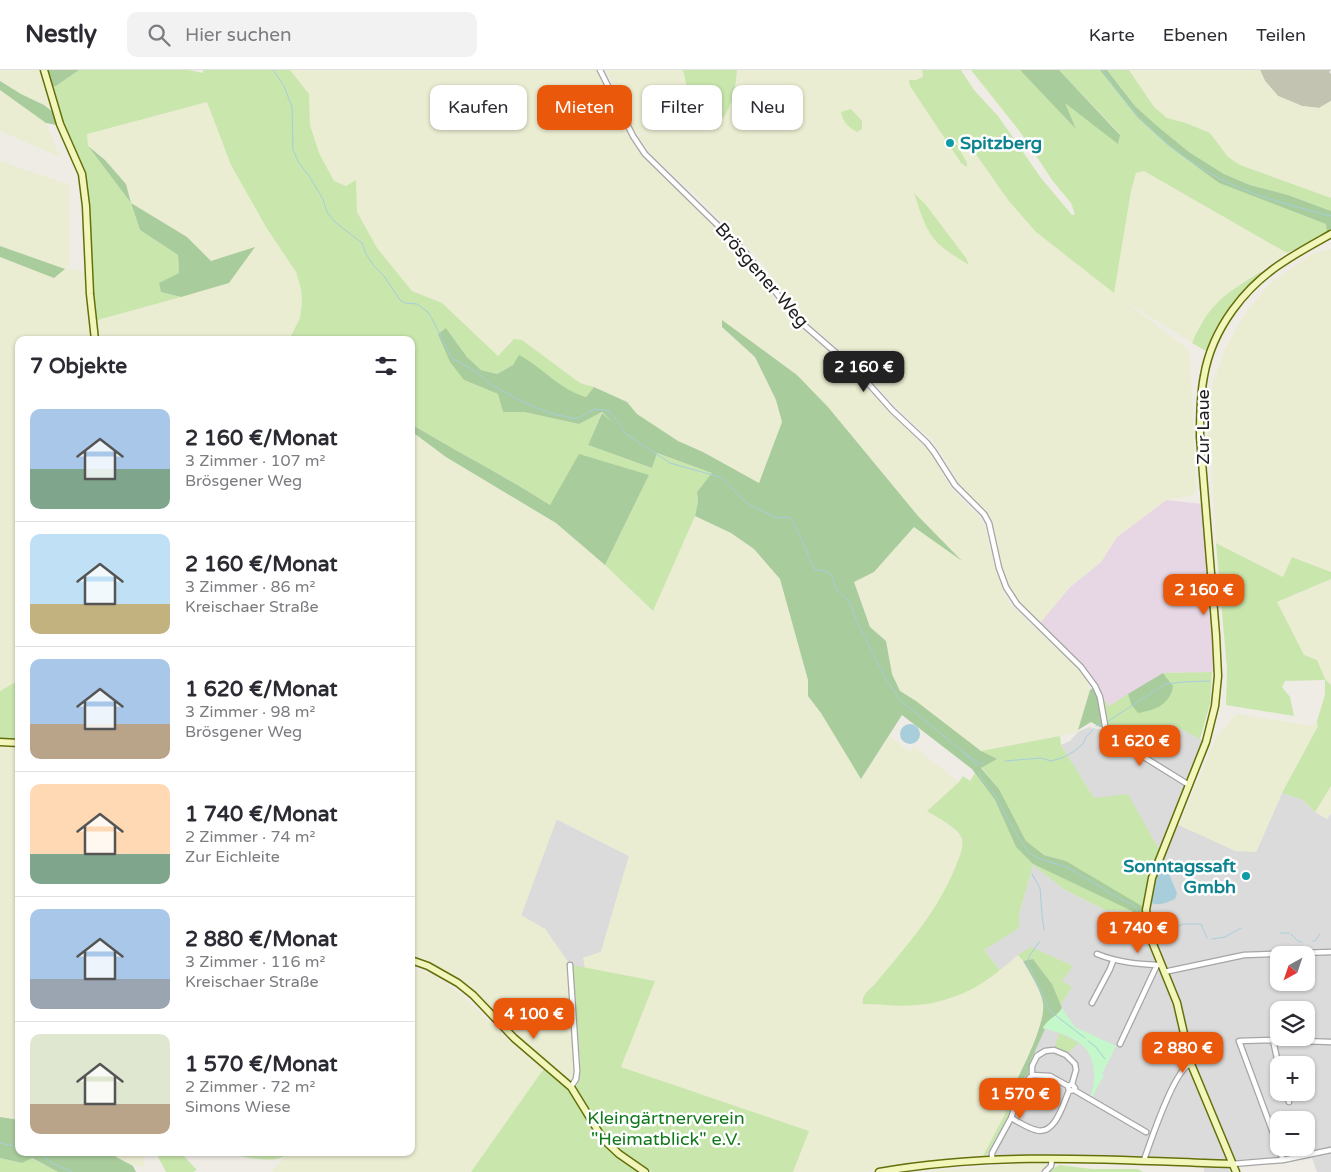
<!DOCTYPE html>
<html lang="de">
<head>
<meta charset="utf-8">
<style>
	:root { --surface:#fff; --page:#f2f2f3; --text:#2b2b33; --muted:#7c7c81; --line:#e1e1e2; --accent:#ea580c }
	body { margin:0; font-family:"Varela Round",sans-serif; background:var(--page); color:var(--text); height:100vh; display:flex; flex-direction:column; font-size:19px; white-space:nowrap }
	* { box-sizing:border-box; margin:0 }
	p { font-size:16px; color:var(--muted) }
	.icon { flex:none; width:28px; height:28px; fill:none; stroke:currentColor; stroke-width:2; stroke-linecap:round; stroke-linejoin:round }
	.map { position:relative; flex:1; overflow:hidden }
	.panel { position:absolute; left:15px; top:266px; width:400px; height:820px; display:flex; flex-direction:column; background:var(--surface); border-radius:10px; box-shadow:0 1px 4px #0004 }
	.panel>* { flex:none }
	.hud { position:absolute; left:430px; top:15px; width:475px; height:45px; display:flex; gap:10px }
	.needle { width:32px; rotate:220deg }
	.buttons { position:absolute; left:1270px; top:876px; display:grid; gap:10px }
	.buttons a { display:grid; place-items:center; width:45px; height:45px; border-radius:10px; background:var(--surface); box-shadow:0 1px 4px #0004; font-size:25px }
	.price { position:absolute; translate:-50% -42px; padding:0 11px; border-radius:10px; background:var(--accent); color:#fff; font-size:16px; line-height:32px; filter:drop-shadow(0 1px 2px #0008) }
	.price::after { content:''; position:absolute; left:50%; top:30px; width:15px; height:11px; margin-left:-8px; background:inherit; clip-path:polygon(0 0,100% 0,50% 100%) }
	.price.on { background:#222; color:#fff }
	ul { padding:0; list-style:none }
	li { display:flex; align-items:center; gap:15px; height:125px; padding:0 15px }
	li+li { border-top:1px solid var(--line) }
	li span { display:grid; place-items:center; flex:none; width:140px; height:100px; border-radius:10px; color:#555 }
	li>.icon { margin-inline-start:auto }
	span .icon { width:60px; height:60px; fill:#fffc; stroke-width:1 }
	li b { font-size:21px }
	h2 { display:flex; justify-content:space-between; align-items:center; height:60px; padding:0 15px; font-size:21px }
	.chip { padding:0 18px; border-radius:10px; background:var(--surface); box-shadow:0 1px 4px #0004; font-size:18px; line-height:45px }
	.chip.on { background:var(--accent); color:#fff }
	header { display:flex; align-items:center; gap:30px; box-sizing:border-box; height:70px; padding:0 25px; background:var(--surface); border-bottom:1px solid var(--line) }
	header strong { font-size:24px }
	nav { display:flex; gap:28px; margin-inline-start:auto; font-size:18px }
	.search { width:350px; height:45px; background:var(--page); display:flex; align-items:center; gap:12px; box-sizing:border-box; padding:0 18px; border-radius:10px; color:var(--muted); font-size:19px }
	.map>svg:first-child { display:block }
	.residential { fill:#dcdbdb; fill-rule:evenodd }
	.industrial { fill:#e7d7e4 }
	.construction { fill:#c3c3b1 }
	.farmland { fill:#eaedd1; fill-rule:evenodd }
	.grass { fill:#c9e6ad }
	.forest { fill:#a9cc9c }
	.park { fill:#c4f7c9 }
	.water { fill:#a7ceda }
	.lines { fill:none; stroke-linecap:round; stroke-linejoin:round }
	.stream { stroke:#a7ceda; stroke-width:1 }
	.street-casing { stroke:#a5a5a5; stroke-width:7 }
	.secondary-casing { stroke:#64700a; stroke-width:9 }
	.street { stroke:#fff; stroke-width:4.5 }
	.secondary { stroke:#f3f6bb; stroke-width:6 }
	.culture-dot { fill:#0f9aa8; stroke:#fff; stroke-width:2 }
	.labels { text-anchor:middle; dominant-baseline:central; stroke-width:5; stroke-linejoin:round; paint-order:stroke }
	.culture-label { font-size:18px; font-weight:bold; fill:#0d838f; stroke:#fff; text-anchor:start }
	.street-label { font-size:18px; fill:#1e1e1e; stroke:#fff }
	.park-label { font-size:18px; fill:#11781b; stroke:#fff }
</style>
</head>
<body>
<header>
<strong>Nestly</strong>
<div class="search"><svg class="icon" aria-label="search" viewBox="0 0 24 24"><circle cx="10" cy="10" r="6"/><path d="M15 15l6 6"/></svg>Hier suchen</div>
<nav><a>Karte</a><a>Ebenen</a><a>Teilen</a></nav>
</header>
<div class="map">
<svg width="1331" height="1102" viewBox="0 0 1331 1102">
	<rect width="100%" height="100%" fill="#efece5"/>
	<!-- residential -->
	<path class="residential" d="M1171 654 1204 671 1173 752 1191 761 1256 782 1282 723 1303 730 1315 742 1327 749 1331 743V1102H1317L1310 1082 1285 1087 1234 1090 1229 1100 1230 1102H1204L1203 1088 1070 1085 986 1086 1008 1046 1020 1012 1028 1004 1030 992 1044 959 1071 917 1061 912 1031 877 1000 900 984 880 1018 858 1019 845 1033 794 1065 820 1105 840 1133 841 1138 861 1150 862 1128 725 1094 729 1061 675 1070 671 1078 662 1089 657 1106 661 1115 669ZM1279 885H1306V912H1279ZM1279 940H1306V968H1279ZM1279 995H1306V1022H1279ZM1279 1050H1306V1078H1279Z
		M556 749 629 786 601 882 584 888 585 898 570 895 545 859 521 846Z"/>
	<!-- industrial -->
	<path class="industrial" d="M1166 430 1203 434 1210 513 1214 602 1163 603 1109 637 1081 597 1038 555 1070 517 1101 492 1117 467Z"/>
	<!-- construction -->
	<path class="construction" d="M1260 0H1331L1329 2 1331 4V31L1319 38 1302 36 1278 26 1265 11Z"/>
	<!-- farmland -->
	<path class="farmland" d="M0 0H39L54 43 44 35 21 24 0 11Z
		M290 0H596L628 64 641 84 731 174 749 196 785 244 852 302 888 341 926 378 933 387 948 413 958 426 980 448 984 455 998 506 1008 532 1078 599 1086 609 1090 620 1078 662 981 681 916 631 900 621 892 604 886 571 870 557 854 512 874 502 914 457 959 488 918 446 828 337 797 305 722 257 755 287 776 330 782 352 759 413 703 382 678 371 637 344 627 332 594 317 580 313 522 270 514 269 498 287 442 233 412 221 377 178 357 142 356 111 346 116 334 111 319 83 310 55 309 24Z
		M606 0H683L697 58H710L720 52 729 37 736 19 737 0H922L923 7 916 10 910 16 961 93H967L956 73 966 70 1008 130 1036 162 1114 222 1131 121 1136 103 1144 101 1287 183 1240 214 1200 253 1192 273 1121 228 1185 277 1190 285 1196 421 1194 425 1166 430 1117 467 1101 492 1070 517 1040 553 1020 534 1008 516 1001 497 991 448 960 415 939 379 931 369 894 334 855 293 805 250 794 238 760 190 697 126 653 86 638 67 643 64 696 58 636 64ZM914 124 926 135 938 152 934 169 925 153Z
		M1129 0H1260L1265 11 1278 26 1302 36 1319 38 1331 31V128L1240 95 1228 87 1210 63 1186 53 1167 48 1154 37Z
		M0 20 46 53 60 87 0 61Z
		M207 32 231 95 266 157 296 202 301 219 302 232 300 248 289 270H19V610L0 621V187L54 208 64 199 0 176V91L69 115 70 193 65 199 81 200 85 204 90 224 94 251 181 227 229 213 253 178 211 192 187 167 131 133 126 114 105 90 88 76 87 63Z
		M1331 179V502L1292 487 1283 507 1216 473 1212 396 1213 386 1208 369V338L1214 309 1226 277 1246 242 1270 214 1312 184Z
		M411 361 446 387 556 453 605 495 652 541 695 446 731 463 754 479 780 509 808 610V626L821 643 862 708 889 666 910 682 914 677 959 712 927 741 952 757 962 768V780L945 822 919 860 875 914 865 924 863 934 917 935 946 930 990 909 1018 885 1033 908 1044 934 1042 949 1005 1044 983 1086 931 1091 865 1102H793L809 1061 620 997 655 911 585 898 583 888 601 882 629 786 557 749 521 845 545 859 570 895 577 1001 571 1017 514 968 458 913 411 890Z
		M1331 509V615L1325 609 1317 590 1304 585 1276 532Z
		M1236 644 1312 656 1317 651 1318 656 1282 723 1256 782 1235 781 1179 755 1216 668Z
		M0 675 19 676V1050L0 1047Z
		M1331 716V743L1327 749 1315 742Z
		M419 900 426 902 438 908 459 923 526 986 544 999 471 1102H272L284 1087 274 1090 264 1089 226 1083 411 1082V901Z
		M109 1083H142L145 1097 133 1096Z
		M1044 1092 1046 1097 1040 1102H918Z"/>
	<!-- grass -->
	<path class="grass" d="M79 0H189L203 3V0H290L309 24 310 55 319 83 334 111 346 116 356 110 357 142 377 178 412 221 442 233 498 286 514 269 522 270 580 313 594 317 586 327 573 324 559 314 513 295 497 304 481 300 467 287 446 258 464 310 498 324 503 342H524L579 354 602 342 588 375 652 398 656 383 713 403 697 422 698 432 695 446 653 541 605 495 649 405 550 435C505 406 457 382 411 354V270H289L300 248 302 232 301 219 296 202 266 157 231 95 207 32 87 64 88 76 131 133 140 160 178 185 179 203 161 222 181 227 94 251 82 104 48 17 56 16Z
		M683 0H737C736 19 731 48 712 57 708 59 702 58 696 58Z
		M922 0H961L974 20 998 46 1041 108 1072 145 1075 144 1071 133 1052 110 1021 63 971 0H1020L1075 57 1064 32 1120 64 1059 0H1100L1106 6 1138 48 1170 77 1219 113 1327 154V162L1320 168 1287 183 1144 101 1136 103 1131 121 1114 223 1036 162 1008 130 966 70 956 73 967 93V97L961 93 910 16 909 10H916L923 7Z
		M1107 0H1129L1154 37 1167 48 1186 53 1210 63 1228 87 1240 95 1331 128V141L1288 125 1250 115 1224 104 1189 82 1156 55 1135 36Z
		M851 39 862 51V59L857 62C848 57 843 52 841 42Z
		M914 123 926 135 966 188 969 195C957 187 943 180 934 169 924 156 919 138 914 123Z
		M1262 201 1229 237 1215 259 1206 281 1192 273C1209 233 1226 223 1262 201Z
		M1216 473 1283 507 1292 487 1331 502V509L1277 532 1304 585 1317 590 1325 609 1331 615V716L1315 742 1303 730 1282 723 1318 656 1317 651 1325 625V610L1285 611 1282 617 1290 627 1294 646 1226 635 1227 599Z
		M1212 602 1210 634 1200 669 1171 654 1149 689 1115 669 1109 661 1102 627 1109 636 1128 624 1131 634 1173 616 1163 603Z
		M19 610V671L0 670V621Z
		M1060 666 1061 675 1094 728 1128 724 1161 783 1146 840 1066 791 1044 785 1026 771 999 719 981 697 996 689 981 681Z
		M975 703 995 730 1016 777 1033 794 1133 841 1105 840 1065 820 1033 795 1019 845V858L984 880 1000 900C978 919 947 933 917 935 899 937 880 934 863 934 861 925 869 920 875 914 906 876 936 844 955 798 958 789 964 780 962 769 959 758 936 747 927 741L959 712 963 706 970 711Z
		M1031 877 1073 896 1062 911 1072 917 1060 936 1052 914 1033 889 1023 891 1018 885Z
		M572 895 655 911 621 997 809 1061 793 1102H652L623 1082 607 1067 576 1017 580 1002V993Z
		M1059 963 1079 973 1066 984 1054 979Z
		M545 997 568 1018 601 1072 617 1087 639 1102H471Z
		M1017 1010 1020 1012 1008 1046 986 1086H983L1005 1044Z
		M156 1083H181L197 1100 193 1102H166Z
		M226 1083H288C277 1096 241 1086 226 1083Z
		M0 1088 22 1093 31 1088 58 1102H0Z
		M1059 1095 1092 1099H1138L1143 1102H1049Z"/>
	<!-- forest -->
	<path class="forest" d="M44 0H79L56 16 48 17Z
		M1020 0H1059L1120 65 1118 74 1065 33 1076 59Z
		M1100 0H1107L1135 36 1156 55 1189 82 1224 104 1250 115 1288 125 1331 141V160L1327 162 1326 154 1219 113 1170 77 1138 48Z
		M0 11 21 24 44 35 54 43 57 55 46 53 0 20Z
		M88 76 105 90 126 114 131 133 187 167 211 191 255 177 229 213 181 227 161 222 159 213 179 203 178 185 140 160 131 133Z
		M0 176 65 199 54 208 0 187Z
		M722 250 797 305 828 337 918 446 962 491 914 457 874 502 854 512 870 557 886 571 892 604 900 621 916 631 981 681 997 689 981 698 999 719 1026 771 1044 785 1066 791 1145 838 1146 862 1138 861 1132 841 1033 794 1016 777 995 730 972 699 902 645 861 709 821 643 808 626V610L780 509 754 479 731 463 695 446 698 432 697 422 712 403 657 383 652 398 588 375 602 343 612 352 602 342 579 354 524 342H503L498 324 464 310 450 292 438 264 446 258 467 287 481 300 497 304 513 295 519 285C542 297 560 320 586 327L594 317 627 332 637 344 678 371 703 382 759 413 782 352 776 330 755 287 722 257Z
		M411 354C457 382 505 406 550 435L579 384 649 405 605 495 556 453 446 387 411 361Z
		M1163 603 1173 616C1170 635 1155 640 1138 643L1131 634 1128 624Z
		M1094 617 1100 630 1104 656 1100 657 1091 652 1078 660 1090 620Z
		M1033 889 1052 914 1062 938C1057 947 1049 948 1043 958L1045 959 1030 992 1028 1004 1020 1012 1017 1010C1025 993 1046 951 1043 933 1041 920 1030 903 1023 891Z
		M0 1047 19 1050V1082L109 1083 133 1096 136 1102H58L32 1088 22 1093 0 1088Z"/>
	<!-- park -->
	<path class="park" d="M1062 938 1075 957 1116 976 1102 1004 1104 1005 1092 1028 1090 1027C1097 1011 1096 987 1082 975 1071 965 1056 962 1043 958 1049 947 1057 947 1062 938Z"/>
	<!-- water -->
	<path class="water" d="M900 664a10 10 0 1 1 20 0a10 10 0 1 1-20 0Z
		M1162 794 1166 797 1177 823 1175 829C1166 833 1160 836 1151 833L1153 816Z"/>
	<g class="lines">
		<!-- stream -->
		<path class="stream" d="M273 0 284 16 292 37 293 80 299 93 309 106 323 129 327 142 335 152 362 173 366 184 374 196 384 206 400 230 405 233 417 234 429 243 452 288 478 303 490 314 521 331 549 343 576 349 595 339 610 341 626 364 670 393 723 408 742 429 752 436 777 448 789 447 794 454 815 500H822L831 504 837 521 849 531 856 549 887 611 901 631 961 680 977 696
			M1103 0C1134 51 1185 95 1240 118 1269 130 1300 138 1331 146
			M1107 652 1165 614 1183 612 1210 611
			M1096 656 1102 654
			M963 682 980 694 984 693
			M1005 691 1041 688 1051 691 1062 688 1073 682 1083 674 1086 667 1093 660
			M979 702 982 710 995 725 1015 762 1029 783 1040 789 1067 797 1119 828 1132 834 1137 840 1140 855 1143 858
			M1032 804 1040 818 1042 845 1044 860
			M1152 859 1173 854 1178 856 1183 854H1201L1207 868
			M1280 863H1289
			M1291 864 1298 871 1302 872
			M1212 869 1225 867 1241 858
			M1040 871 1030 885 1027 892 1050 941 1085 968
			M1313 871H1315L1320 864
			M1088 971 1095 976 1105 989
			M0 1073 19 1077
			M37 1082 54 1094 72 1102"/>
		<defs>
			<path id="street" d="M600 0 633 66 645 84 746 183 787 237 804 255 858 302 892 340 927 373 934 382 955 415 984 444 989 453 999 498 1006 517 1017 534 1081 597 1095 616 1100 627 1106 661 1110 666 1189 715
				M1097 884C1117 892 1136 894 1158 895
				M570 895 577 1001 576 1009 571 1017
				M1164 902 1244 885 1331 882
				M1092 933 1110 899 1113 891
				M1273 970 1279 998
				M1120 974 1157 895
				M1032 1005 1050 1006 1068 1016
				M1074 1020 1146 1062
				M1286 1022 1289 1032
				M1011 1048C1019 1052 1027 1058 1036 1060 1055 1066 1063 1034 1069 1021L1068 1016 1072 1014 1075 1018 1074 1020 1069 1021
				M992 1089V1083L1011 1048 1023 1015 1032 1005V996L1037 986 1045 981 1054 980 1066 985 1075 994 1076 1000 1072 1014
				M1144 1090C1150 1073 1175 997 1191 994
				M1283 1090 1239 971 1273 970 1331 972
				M1232 1094 1283 1090 1331 1080
				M1045 1102 1051 1096 1052 1089"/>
			<path id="secondary" d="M44 0 60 54 82 104 86 136 90 224 95 270
				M0 672 19 673
				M411 890 428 896 458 913 473 925 514 968 571 1017 603 1069 619 1084 645 1102
				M879 1102C997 1081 1113 1090 1232 1094
				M1236 1102 1191 994 1177 933 1151 869 1146 840 1152 808 1206 672 1215 636 1218 606 1216 565 1200 367C1200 347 1200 326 1204 306 1212 259 1245 216 1285 191 1300 181 1315 173 1331 164"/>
		</defs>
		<!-- street casing -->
		<use href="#street" class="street-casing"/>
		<!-- secondary casing -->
		<use href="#secondary" class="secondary-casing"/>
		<!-- street -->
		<use href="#street" class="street"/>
		<!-- secondary -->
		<use href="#secondary" class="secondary"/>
	</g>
	<!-- markers -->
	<g class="culture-dot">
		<circle cx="950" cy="73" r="5"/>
		<circle cx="1246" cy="806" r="5"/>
	</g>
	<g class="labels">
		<!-- culture labels -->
		<g class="culture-label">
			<text x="960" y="73">Spitzberg</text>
			<text x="1236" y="796" text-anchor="end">Sonntagssaft<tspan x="1236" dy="21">Gmbh</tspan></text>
		</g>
		<!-- street labels -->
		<g class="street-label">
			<text transform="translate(762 205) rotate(49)">Brösgener Weg</text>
			<text transform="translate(1203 357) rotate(-90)">Zur Laue</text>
		</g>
		<!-- park labels -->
		<g class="park-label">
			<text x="666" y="1048">Kleingärtnerverein<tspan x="666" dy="21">"Heimatblick" e.V.</tspan></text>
		</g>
	</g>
</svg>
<div class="buttons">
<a><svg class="needle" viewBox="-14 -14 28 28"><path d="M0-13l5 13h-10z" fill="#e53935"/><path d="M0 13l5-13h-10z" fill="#7c7c81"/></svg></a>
<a><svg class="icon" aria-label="layers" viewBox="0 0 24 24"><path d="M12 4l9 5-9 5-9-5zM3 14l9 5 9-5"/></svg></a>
<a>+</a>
<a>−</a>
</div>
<b class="price on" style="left:864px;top:323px">2 160 €</b>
<b class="price" style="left:1204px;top:546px">2 160 €</b>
<b class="price" style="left:1140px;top:697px">1 620 €</b>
<b class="price" style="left:1138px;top:884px">1 740 €</b>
<b class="price" style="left:534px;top:970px">4 100 €</b>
<b class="price" style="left:1183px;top:1004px">2 880 €</b>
<b class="price" style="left:1020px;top:1050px">1 570 €</b>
<div class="hud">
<a class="chip">Kaufen</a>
<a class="chip on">Mieten</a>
<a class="chip">Filter</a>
<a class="chip">Neu</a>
</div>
<section class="panel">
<h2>7 Objekte<svg class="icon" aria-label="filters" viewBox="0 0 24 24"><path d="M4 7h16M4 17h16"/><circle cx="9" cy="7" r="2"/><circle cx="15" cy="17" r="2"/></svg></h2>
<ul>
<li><span style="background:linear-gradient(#a9c7e8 60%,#7fa58c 0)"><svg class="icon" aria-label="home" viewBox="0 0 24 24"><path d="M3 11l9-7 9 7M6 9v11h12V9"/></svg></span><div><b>2 160 €/Monat</b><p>3 Zimmer · 107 m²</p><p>Brösgener Weg</p></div></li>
<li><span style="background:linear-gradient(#bfe0f5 70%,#c2b280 0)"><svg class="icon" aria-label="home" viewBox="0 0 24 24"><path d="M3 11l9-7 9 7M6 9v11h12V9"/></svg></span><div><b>2 160 €/Monat</b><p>3 Zimmer · 86 m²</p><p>Kreischaer Straße</p></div></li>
<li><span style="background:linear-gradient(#a9c7e8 65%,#b9a48a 0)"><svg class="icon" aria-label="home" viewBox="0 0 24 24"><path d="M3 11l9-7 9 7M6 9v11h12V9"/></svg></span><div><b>1 620 €/Monat</b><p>3 Zimmer · 98 m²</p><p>Brösgener Weg</p></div></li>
<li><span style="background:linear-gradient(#ffd9b3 70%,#7fa58c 0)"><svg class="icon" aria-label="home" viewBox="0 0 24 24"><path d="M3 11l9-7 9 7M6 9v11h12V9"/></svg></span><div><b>1 740 €/Monat</b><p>2 Zimmer · 74 m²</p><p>Zur Eichleite</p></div></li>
<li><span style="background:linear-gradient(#a9c7e8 70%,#9aa5b1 0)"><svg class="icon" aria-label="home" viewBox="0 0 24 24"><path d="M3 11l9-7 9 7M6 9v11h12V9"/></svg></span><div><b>2 880 €/Monat</b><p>3 Zimmer · 116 m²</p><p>Kreischaer Straße</p></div></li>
<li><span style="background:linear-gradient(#dfe7d0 70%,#b9a48a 0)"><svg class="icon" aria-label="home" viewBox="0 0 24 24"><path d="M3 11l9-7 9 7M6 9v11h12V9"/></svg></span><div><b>1 570 €/Monat</b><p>2 Zimmer · 72 m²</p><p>Simons Wiese</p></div></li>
</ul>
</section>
</div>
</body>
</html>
